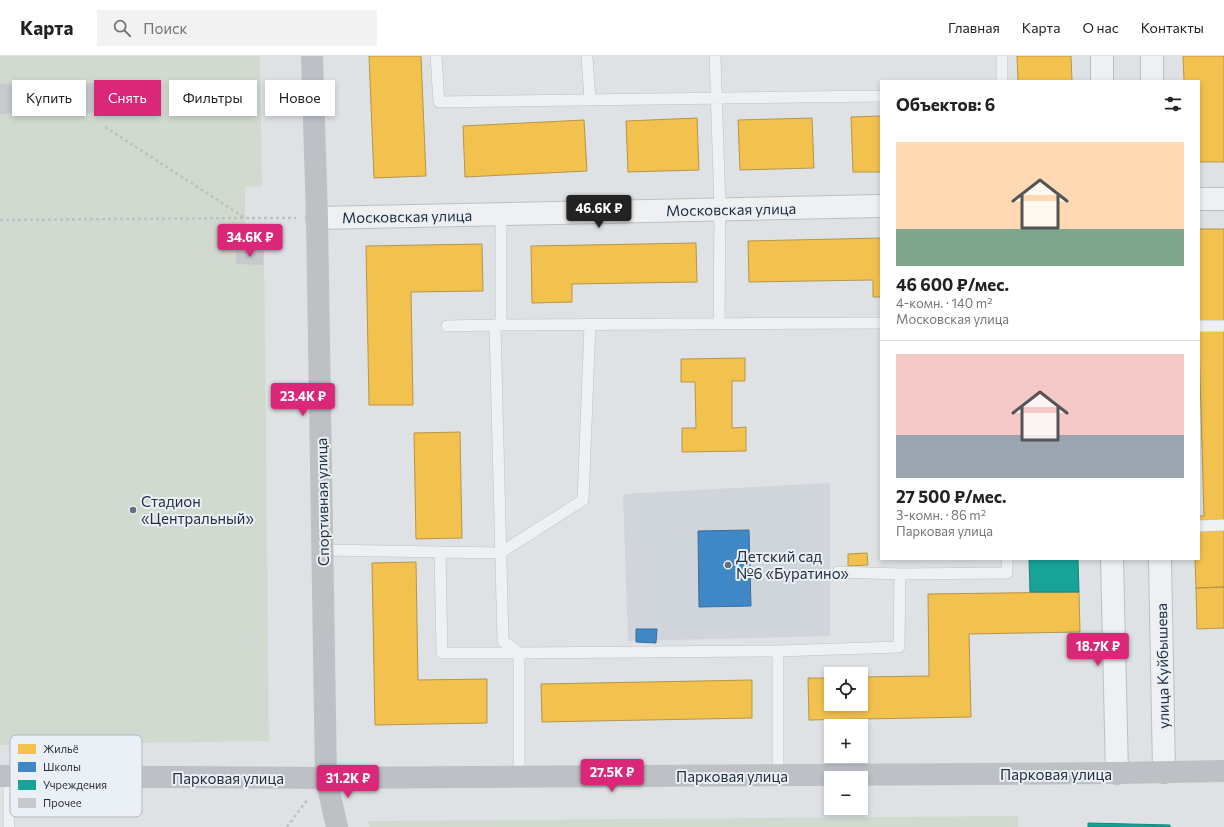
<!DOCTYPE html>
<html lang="ru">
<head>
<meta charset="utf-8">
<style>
	:root { --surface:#fff; --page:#f2f2f2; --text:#222; --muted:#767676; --line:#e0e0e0; --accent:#db2777 }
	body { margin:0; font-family:Commissioner,sans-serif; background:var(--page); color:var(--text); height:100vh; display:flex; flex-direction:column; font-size:15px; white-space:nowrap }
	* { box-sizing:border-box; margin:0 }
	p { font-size:13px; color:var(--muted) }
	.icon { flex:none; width:22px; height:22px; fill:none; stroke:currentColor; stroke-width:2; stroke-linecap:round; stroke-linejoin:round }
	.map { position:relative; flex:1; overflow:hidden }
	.sheet { position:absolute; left:880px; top:24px; width:320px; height:480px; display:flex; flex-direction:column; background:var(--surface); border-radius:0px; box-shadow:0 2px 6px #0003 }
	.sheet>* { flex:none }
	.banner { position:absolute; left:12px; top:24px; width:380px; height:36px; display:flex; gap:8px }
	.controls { position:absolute; left:824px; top:611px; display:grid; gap:8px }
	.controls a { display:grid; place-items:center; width:44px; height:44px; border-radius:0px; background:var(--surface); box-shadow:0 2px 6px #0003; font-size:20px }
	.price { position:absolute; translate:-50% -34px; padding:0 9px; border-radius:4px; background:var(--accent); color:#fff; font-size:13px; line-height:26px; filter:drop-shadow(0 1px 2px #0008) }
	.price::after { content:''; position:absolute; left:50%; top:24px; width:12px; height:9px; margin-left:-6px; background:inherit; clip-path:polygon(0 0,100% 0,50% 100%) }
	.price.current { background:#222; color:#fff }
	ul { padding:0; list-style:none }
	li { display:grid; align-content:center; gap:8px; height:212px; padding:0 16px }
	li+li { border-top:1px solid var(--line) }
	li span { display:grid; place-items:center; height:124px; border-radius:0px; color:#555 }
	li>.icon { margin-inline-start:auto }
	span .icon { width:72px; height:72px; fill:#fffc; stroke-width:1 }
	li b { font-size:17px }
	h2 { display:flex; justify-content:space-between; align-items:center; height:48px; padding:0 16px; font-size:17px }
	.tag { padding:0 14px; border-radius:0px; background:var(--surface); box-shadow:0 2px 6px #0003; font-size:14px; line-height:36px }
	.tag.current { background:var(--accent); color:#fff }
	header { display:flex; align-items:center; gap:24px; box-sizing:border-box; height:56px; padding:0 20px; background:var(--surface); border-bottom:1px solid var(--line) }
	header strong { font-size:19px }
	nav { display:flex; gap:22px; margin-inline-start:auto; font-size:14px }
	.search { width:280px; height:36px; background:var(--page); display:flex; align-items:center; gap:10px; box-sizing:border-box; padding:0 14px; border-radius:0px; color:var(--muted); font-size:15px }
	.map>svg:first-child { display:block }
	.built { fill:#d0d5dc }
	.green { fill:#d0dace }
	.homes { fill:#f2c14e; stroke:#b4964a }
	.schools { fill:#3f88c5; stroke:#376e9d }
	.public { fill:#17a398; stroke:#1b807e }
	.building { fill:#c7cacd }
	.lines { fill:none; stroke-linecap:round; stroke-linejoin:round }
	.lane-casing { stroke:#bdc0c3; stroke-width:12 }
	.street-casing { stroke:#bdc0c3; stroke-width:24 }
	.path { stroke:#bdc0c4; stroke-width:2.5; stroke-dasharray:3 3; stroke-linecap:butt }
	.lane { stroke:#eef0f2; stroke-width:11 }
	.street { stroke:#eef0f2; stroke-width:22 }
	.secondary { stroke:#bdc0c5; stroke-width:22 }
	.poi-dot { fill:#656e7a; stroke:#ebf0f6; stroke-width:1.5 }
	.labels { text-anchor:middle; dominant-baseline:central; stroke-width:4; stroke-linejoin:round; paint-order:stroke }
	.street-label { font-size:15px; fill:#243040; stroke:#ebf0f6 }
	.poi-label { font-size:15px; fill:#243040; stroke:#ebf0f6; text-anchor:start }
	.key { fill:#ebf0f6; stroke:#afb6bf; stroke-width:1 }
	.key-label { font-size:11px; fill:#243040 }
</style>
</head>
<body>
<header>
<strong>Карта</strong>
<div class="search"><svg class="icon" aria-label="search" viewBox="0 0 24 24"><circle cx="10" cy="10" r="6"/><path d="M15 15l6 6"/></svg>Поиск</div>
<nav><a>Главная</a><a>Карта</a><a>О нас</a><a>Контакты</a></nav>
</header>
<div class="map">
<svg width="1224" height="771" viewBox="0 0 1224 771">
	<rect width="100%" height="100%" fill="#dfe2e5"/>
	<!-- built -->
	<path class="built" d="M830 427V580L628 585 623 438Z"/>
	<!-- green -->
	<path class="green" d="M0 0H260L262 130 245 131V192L264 193 269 685 0 689Z
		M1018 760V771H370L368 765Z"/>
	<!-- homes -->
	<path class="homes" d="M369 0H421L426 120 374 122Z
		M1017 0H1071L1072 25H1018Z
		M1183 0H1224V106H1199V25H1184Z
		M881 60V116H853L851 61Z
		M697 62 699 114 628 116 626 65Z
		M812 62 814 112 740 114 738 64Z
		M584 64 587 115 465 121 463 70Z
		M1199 173H1224V531L1196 532 1195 503H1199V460H1204L1199 284Z
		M881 182V241H873V224L749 226 748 185Z
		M696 187 697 226 572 228V246L532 247 531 190Z
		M482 188 483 235 411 236 413 349H369L366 190Z
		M745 302V325H732V372L746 371V395L682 396V372H696L695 326H681V303Z
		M460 376 462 482 416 483 414 377Z
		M867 497 868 509 848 510V498Z
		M416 506 418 624 487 623V667L375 669 372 507Z
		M1224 531V572L1197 573 1196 532Z
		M1079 536 1080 576 969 578 971 661 809 664 808 622H831V648H861V621L929 620 928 538Z
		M752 624V662L542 666 541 628Z"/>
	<!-- schools -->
	<path class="schools" d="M749 474 751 550 699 551 698 475Z
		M636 573H657L656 587 636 586Z"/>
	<!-- public -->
	<path class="public" d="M1029 503H1078L1079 536H1030Z
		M1088 767 1170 769V771H1088Z"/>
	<!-- building -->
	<path class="building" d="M95 27V57L0 58V28Z
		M236 195H264L263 209 236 208Z"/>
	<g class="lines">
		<defs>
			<path id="lane" d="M436 0 439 46 881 40
				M587 0 590 44
				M715 0 720 153 719 268
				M1002 25V0
				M501 158V269
				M447 270 495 269
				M1199 270H1224
				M1199 470 1224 469
				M323 494 500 497 583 444 590 268
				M440 496 442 597H519L503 585 495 269 881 267
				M838 516 900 518
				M778 595V719
				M9 720V771
				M519 721V597L778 595 899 591 900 518 1007 517V503"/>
			<path id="street" d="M1102 0V25
				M1152 0V25
				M1199 143H1224
				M317 162 881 150
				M1112 503 1117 717
				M1160 503 1164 716"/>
		</defs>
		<!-- lane casing -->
		<use href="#lane" class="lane-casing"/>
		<!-- street casing -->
		<use href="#street" class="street-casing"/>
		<!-- path -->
		<path class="path" d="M105 71 245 162H296
			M0 164 245 162
			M287 771 307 744"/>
		<!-- lane -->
		<use href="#lane" class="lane"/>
		<!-- street -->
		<use href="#street" class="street"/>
		<!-- secondary -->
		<path class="secondary" d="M312 0 317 162 326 722 337 771
			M0 720 326 722 1117 717 1224 715"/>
	</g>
	<!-- markers -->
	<g class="poi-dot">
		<circle cx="133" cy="454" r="4"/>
		<circle cx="728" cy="509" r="4"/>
	</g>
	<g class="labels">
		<!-- street labels -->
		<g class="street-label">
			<text transform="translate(731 153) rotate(-1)">Московская улица</text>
			<text transform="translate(407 160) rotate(-1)">Московская улица</text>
			<text transform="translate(322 446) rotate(-91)">Спортивная улица</text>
			<text transform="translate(1162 610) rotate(-91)">улица Куйбышева</text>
			<text x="1056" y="718">Парковая улица</text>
			<text x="732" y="720">Парковая улица</text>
			<text x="228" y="722">Парковая улица</text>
		</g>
		<!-- poi labels -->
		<g class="poi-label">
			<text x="141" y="445">Стадион<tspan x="141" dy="17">«Центральный»</tspan></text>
			<text x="736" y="500">Детский сад<tspan x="736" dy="17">№6 «Буратино»</tspan></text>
		</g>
	</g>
	<!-- legend -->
	<rect x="10" y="679" width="132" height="82" rx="6" class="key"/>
	<rect x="18" y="688" width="18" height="10" fill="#f2c14e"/>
	<rect x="18" y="706" width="18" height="10" fill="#3f88c5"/>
	<rect x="18" y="724" width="18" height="10" fill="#17a398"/>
	<rect x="18" y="742" width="18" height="10" fill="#c7cacd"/>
	<g class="key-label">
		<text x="43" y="697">Жильё</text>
		<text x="43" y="715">Школы</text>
		<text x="43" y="733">Учреждения</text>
		<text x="43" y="751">Прочее</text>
	</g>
</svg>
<div class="controls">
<a><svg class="icon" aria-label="locate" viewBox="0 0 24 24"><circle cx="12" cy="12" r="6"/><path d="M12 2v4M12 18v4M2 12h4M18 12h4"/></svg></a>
<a>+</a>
<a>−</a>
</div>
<b class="price current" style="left:599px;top:173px">46.6K ₽</b>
<b class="price" style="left:250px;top:202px">34.6K ₽</b>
<b class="price" style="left:303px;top:361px">23.4K ₽</b>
<b class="price" style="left:1098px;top:611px">18.7K ₽</b>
<b class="price" style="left:612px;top:737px">27.5K ₽</b>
<b class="price" style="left:348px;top:743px">31.2K ₽</b>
<div class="banner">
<a class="tag">Купить</a>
<a class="tag current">Снять</a>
<a class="tag">Фильтры</a>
<a class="tag">Новое</a>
</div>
<section class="sheet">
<h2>Объектов: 6<svg class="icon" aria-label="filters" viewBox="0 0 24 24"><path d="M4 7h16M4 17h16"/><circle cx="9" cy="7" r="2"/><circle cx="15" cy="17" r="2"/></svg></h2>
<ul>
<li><span style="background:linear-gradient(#ffd9b3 70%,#7fa58c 0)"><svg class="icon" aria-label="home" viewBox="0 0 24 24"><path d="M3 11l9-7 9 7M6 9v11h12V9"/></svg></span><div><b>46 600 ₽/мес.</b><p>4-комн. · 140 m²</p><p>Московская улица</p></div></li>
<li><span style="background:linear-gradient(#f6c9c9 65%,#9aa5b1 0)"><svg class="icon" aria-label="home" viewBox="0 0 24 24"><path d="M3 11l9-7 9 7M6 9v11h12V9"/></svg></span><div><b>27 500 ₽/мес.</b><p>3-комн. · 86 m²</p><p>Парковая улица</p></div></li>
</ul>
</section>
</div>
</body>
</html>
